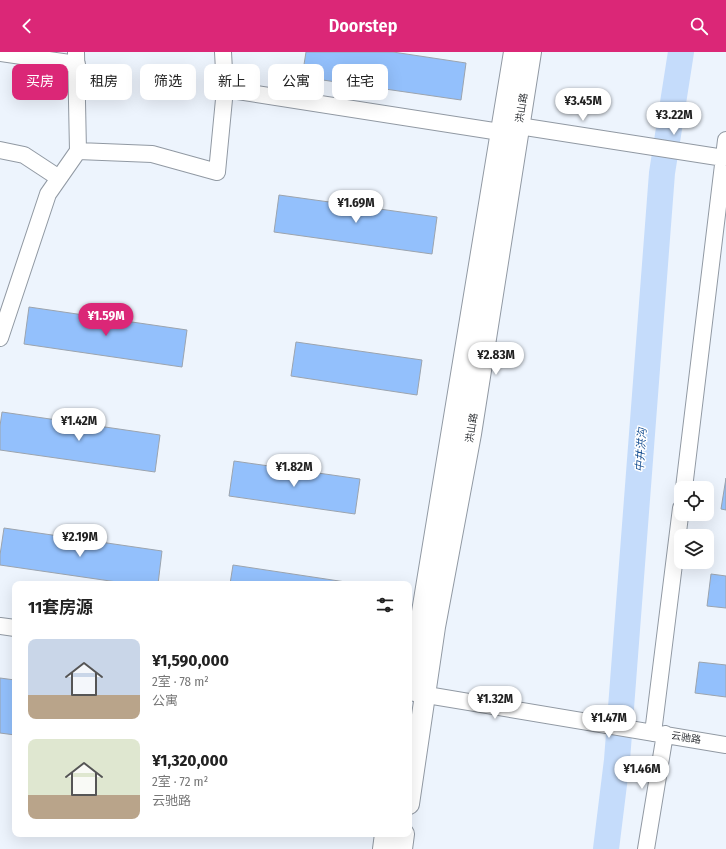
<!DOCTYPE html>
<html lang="zh">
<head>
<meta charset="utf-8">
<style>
	:root { --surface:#fff; --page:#f6f6f6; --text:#222; --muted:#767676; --accent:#db2777 }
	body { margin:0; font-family:"Fira Sans Condensed","Noto Sans SC",sans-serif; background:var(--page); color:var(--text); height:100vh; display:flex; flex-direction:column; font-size:15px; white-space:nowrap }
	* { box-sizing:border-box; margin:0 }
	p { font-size:13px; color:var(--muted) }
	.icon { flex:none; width:22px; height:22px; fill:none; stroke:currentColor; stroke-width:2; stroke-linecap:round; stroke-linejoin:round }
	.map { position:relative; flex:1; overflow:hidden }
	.panel { position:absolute; left:12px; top:529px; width:400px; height:256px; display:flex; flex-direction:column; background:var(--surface); border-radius:8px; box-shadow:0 4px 16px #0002 }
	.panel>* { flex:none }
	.guide { position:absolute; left:12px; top:12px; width:400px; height:36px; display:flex; gap:8px }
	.buttons { position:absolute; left:674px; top:429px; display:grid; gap:8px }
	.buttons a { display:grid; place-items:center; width:40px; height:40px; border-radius:8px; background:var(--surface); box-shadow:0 4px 16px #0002; font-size:20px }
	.price { position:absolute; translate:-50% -34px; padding:0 9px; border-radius:14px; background:#fff; color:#222; font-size:13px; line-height:26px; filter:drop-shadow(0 1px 2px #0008) }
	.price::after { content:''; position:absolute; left:50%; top:24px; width:12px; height:9px; margin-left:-6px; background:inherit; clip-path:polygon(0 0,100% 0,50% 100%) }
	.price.active { background:var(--accent); color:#fff }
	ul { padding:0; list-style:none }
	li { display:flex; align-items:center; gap:12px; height:100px; padding:0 16px }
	li span { display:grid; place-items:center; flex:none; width:112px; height:80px; border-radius:8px; color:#555 }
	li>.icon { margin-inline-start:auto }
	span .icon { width:48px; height:48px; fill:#fffc; stroke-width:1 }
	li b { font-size:17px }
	h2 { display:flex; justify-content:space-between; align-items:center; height:48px; padding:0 16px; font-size:17px }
	.tag { padding:0 14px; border-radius:8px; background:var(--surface); box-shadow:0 4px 16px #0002; font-size:14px; line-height:36px }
	.tag.active { background:var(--accent); color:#fff }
	header { display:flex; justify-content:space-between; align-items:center; height:52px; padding:0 16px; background:var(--accent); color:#fff; font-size:18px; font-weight:600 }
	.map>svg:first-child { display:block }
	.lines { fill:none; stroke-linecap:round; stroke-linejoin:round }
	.river { stroke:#c5dcfb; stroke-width:26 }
	.building { fill:#93c0fc; stroke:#9ca4ae }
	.minor-casing { stroke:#9199a3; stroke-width:18 }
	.major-casing { stroke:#9199a3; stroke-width:22 }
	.minor { stroke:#fff; stroke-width:16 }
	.major { stroke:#fff; stroke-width:20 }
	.labels { text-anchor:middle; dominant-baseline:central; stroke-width:3; stroke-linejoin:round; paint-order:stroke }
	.street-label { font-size:10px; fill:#323539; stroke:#fff }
	.water-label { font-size:11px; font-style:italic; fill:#185092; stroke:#fff }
</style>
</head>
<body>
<header><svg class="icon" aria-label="back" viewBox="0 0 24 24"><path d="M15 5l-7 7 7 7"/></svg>Doorstep<svg class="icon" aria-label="search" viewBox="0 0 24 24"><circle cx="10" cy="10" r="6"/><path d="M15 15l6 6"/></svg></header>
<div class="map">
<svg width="726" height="797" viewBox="0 0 726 797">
	<rect width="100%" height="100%" fill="#edf4fd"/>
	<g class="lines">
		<!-- river -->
		<path class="river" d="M606 797 617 708 662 121 681 0"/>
	</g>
	<!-- building -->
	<path class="building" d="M306 0H393L466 11 461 48 302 25Z
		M279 143 437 165 432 202 274 180Z
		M29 255 187 278 182 315 24 292Z
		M296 290 422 308 417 343 291 324Z
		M2 360 160 383 155 420 0 398V374Z
		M234 409 360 427 355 462 229 444Z
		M726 426V458L721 457Z
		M4 476 162 499 158 532H131L0 513V503Z
		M233 513 359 532H230Z
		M711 522 726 524V556L707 554Z
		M699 610 726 613V645L695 641Z
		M0 626 15 628V683L0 681Z"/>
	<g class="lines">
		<defs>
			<path id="minor" d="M76 0 78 99 152 102 217 120 225 37
				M223 0 225 37 500 80
				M0 1 77 12
				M519 74 724 106
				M0 98 24 103 59 126
				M0 286 48 142 78 99
				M684 436 726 88
				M0 574 15 576
				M415 641 726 693
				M653 681 681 456
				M646 797 665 682"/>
			<path id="major" d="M409 639 514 0
				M409 752 435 575 471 382 531 0
				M383 797 385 782
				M402 797 404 782"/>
		</defs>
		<!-- minor casing -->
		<use href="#minor" class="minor-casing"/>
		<!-- major casing -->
		<use href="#major" class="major-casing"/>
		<!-- minor -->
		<use href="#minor" class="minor"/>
		<!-- major -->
		<use href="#major" class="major"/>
	</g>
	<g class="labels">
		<!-- street labels -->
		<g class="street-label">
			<text transform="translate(522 56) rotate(-81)">洪山路</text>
			<text transform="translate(472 376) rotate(-81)">洪山路</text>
			<text transform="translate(686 686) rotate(9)">云驰路</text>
		</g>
		<!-- water labels -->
		<g class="water-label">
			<text transform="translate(641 398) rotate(-86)">中井洪沟</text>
		</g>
	</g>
</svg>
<div class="buttons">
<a><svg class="icon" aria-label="locate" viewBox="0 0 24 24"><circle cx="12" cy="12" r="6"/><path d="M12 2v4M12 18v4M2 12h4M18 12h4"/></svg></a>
<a><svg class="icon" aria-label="layers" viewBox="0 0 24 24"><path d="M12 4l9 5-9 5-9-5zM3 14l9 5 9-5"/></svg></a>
</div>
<b class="price" style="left:583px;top:70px">¥3.45M</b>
<b class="price" style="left:674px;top:84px">¥3.22M</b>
<b class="price" style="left:356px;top:172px">¥1.69M</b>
<b class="price active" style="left:106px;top:285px">¥1.59M</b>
<b class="price" style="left:496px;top:324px">¥2.83M</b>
<b class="price" style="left:79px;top:390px">¥1.42M</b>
<b class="price" style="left:294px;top:436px">¥1.82M</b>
<b class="price" style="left:80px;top:506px">¥2.19M</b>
<b class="price" style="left:495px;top:668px">¥1.32M</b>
<b class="price" style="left:609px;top:687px">¥1.47M</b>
<b class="price" style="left:642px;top:738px">¥1.46M</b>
<div class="guide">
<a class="tag active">买房</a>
<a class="tag">租房</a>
<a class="tag">筛选</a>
<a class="tag">新上</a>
<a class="tag">公寓</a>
<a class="tag">住宅</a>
</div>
<section class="panel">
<h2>11套房源<svg class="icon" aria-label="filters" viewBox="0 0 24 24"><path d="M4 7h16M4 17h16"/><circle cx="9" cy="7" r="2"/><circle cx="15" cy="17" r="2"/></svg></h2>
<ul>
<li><span style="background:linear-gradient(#c9d6e8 70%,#b9a48a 0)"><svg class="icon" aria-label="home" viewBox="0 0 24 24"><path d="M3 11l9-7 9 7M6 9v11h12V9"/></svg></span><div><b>¥1,590,000</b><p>2室 · 78 m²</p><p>公寓</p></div></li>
<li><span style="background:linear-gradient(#dfe7d0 70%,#b9a48a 0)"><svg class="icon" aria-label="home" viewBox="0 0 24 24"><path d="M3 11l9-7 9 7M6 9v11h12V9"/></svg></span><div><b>¥1,320,000</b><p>2室 · 72 m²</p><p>云驰路</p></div></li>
</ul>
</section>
</div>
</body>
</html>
